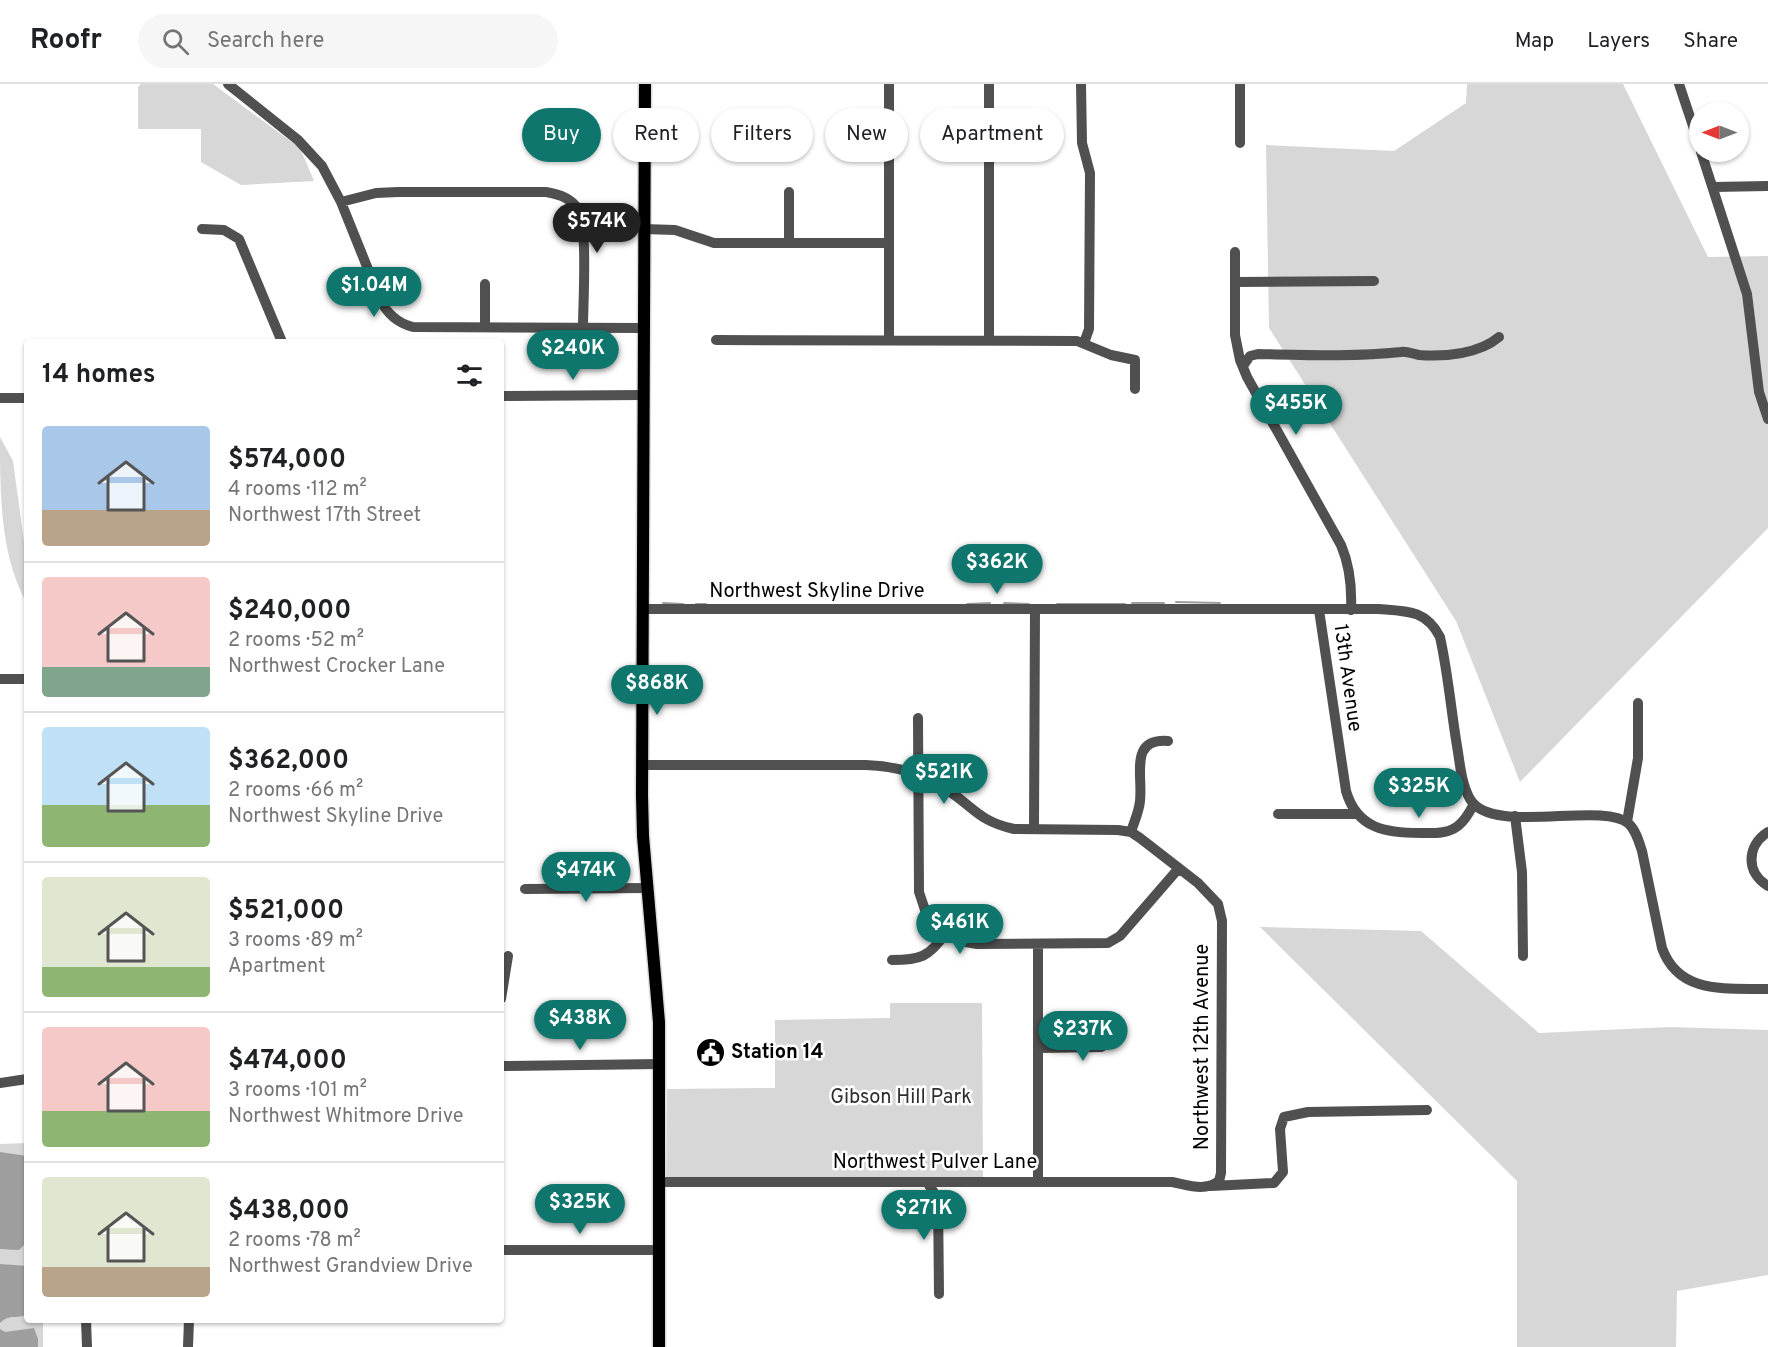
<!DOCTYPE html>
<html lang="en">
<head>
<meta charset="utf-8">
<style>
	:root { --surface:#fff; --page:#f6f6f6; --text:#202124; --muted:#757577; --line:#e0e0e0; --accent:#0f766e }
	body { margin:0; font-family:Overpass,sans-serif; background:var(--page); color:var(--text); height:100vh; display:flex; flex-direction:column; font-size:22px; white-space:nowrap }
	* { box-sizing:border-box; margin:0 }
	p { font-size:20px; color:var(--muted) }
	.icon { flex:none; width:33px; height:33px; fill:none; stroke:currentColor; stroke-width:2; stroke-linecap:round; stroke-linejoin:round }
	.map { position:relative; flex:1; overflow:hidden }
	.details { position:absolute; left:24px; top:255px; width:480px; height:984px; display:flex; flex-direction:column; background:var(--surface); border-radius:6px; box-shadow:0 2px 4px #0004 }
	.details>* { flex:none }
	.hud { position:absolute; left:522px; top:24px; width:570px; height:54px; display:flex; gap:12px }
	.needle { width:39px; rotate:270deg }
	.buttons { position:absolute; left:1689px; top:18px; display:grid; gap:12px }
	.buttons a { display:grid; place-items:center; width:60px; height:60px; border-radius:50%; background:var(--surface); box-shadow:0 2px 4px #0004; font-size:30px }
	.price { position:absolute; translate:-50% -51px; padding:0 14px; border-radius:21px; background:var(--accent); color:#fff; font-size:20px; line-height:39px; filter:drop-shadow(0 2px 3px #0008) }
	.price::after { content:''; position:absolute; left:50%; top:36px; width:18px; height:14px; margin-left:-9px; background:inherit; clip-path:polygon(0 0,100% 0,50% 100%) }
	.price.current { background:#222; color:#fff }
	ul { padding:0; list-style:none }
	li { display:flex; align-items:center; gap:18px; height:150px; padding:0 18px }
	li+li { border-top:2px solid var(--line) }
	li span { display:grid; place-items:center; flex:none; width:168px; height:120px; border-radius:6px; color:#555 }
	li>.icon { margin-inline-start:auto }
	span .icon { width:72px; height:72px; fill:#fffc; stroke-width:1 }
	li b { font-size:26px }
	h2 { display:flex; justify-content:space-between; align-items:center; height:72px; padding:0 18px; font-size:26px }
	.pill { padding:0 21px; border-radius:27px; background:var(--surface); box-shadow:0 2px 4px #0004; font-size:21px; line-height:54px }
	.pill.current { background:var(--accent); color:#fff }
	header { display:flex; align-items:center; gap:36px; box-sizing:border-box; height:84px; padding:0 30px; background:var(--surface); border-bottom:2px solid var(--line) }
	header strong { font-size:28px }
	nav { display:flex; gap:33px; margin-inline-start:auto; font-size:21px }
	.search { width:420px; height:54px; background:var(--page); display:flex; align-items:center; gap:15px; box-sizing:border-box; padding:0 21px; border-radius:33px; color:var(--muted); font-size:22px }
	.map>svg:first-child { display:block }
	.green { fill:#d7d7d7 }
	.water { fill:#9e9e9e }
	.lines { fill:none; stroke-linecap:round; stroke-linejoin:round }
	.stream { stroke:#9e9e9e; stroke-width:2 }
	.major-casing { stroke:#dbdbdb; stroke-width:15 }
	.minor { stroke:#505050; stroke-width:10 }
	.major { stroke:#000; stroke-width:12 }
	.labels { text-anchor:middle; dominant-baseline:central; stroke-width:5; stroke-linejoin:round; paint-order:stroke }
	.street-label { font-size:20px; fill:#000; stroke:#fff }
	.poi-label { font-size:20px; font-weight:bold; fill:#000; stroke:#fff; text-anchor:start }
	.park-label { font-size:20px; fill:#2e2e2e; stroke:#fff }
</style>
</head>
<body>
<header>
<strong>Roofr</strong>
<div class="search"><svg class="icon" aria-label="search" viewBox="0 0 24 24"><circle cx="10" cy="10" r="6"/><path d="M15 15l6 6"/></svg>Search here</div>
<nav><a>Map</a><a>Layers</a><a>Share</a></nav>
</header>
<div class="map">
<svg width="1768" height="1263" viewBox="0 0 1768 1263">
	<rect width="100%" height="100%" fill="#fff"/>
	<!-- green -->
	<path class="green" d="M141 0H213L300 64 314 97 241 101 201 78V45H138V3Z
		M1467 0H1623L1708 173 1768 172V444L1520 698 1456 537 1269 244 1266 61 1394 67 1466 19Z
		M0 353 13 377 27 480V520C0 471 0 410 0 353Z
		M1260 843 1421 847 1539 949 1670 943 1768 946V1191L1677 1207 1676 1263H1517V1097Z
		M890 919H982L983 1094 666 1093 667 1005 775 1004V936L890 934Z
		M27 1059V1236H43V1263H0V1060Z"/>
	<!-- water -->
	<path class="water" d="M0 1068 27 1072V1117L24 1127 27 1132V1158L19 1166 0 1165Z
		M0 1180 27 1182V1230C17 1236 10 1229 0 1239Z
		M34 1244 38 1255V1263H0V1245L5 1248Z"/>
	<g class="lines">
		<!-- stream -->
		<path class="stream" d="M1176 518 1220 519
			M663 519 683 520
			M1004 519 1029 520
			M1132 519H1164
			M696 520H706
			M967 520 990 519
			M1057 520H1125"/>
		<defs>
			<path id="major" d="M645 0 642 711 643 752 659 938V1263"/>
		</defs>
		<!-- major casing -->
		<use href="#major" class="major-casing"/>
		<!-- minor -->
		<path class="minor" d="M228 0 298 56 322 82 341 118 380 215C387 230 397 239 413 243L644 244
			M1081 0 1082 59 1090 89 1089 245 1084 259
			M1240 0V59
			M1679 0 1700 63
			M1701 68 1747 210 1759 308 1768 335
			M1714 103 1768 102
			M789 108V159
			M341 118 376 109 398 108H546C559 110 571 114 578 125 588 143 583 219 583 243
			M202 145 224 146 239 155 282 258
			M644 145 675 146 714 159H888
			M1235 168V251L1240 276 1247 293 1341 461C1350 482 1352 503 1351 526
			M1235 198 1374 197
			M485 200V243
			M989 255V0
			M716 256 1077 257 1111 271 1135 276V305
			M889 256V0
			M1243 282 1250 272 1258 270C1306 271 1354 273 1401 268 1407 267 1413 270 1419 271 1445 273 1479 270 1499 253
			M501 312 644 311
			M0 314H27
			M642 525H1379C1407 527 1426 526 1440 553 1448 589 1451 626 1457 662 1460 679 1461 699 1470 715 1491 752 1601 717 1628 739 1636 746 1639 758 1642 767L1662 864C1679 911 1726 904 1768 905
			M1319 526 1346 707C1357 745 1386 749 1421 749 1431 749 1444 750 1453 745 1463 740 1469 729 1474 720
			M0 595H27
			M918 634 919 808 925 826 932 837 945 850 960 857 977 860 1108 859 1120 852 1179 784
			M642 681H866C894 682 922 689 946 705 974 723 978 737 1014 745L1118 746 1131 748 1140 754 1198 799 1218 820 1222 837 1221 1089 1219 1097C1205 1108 1188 1101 1172 1098H660
			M1278 730H1356
			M1515 732 1522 788 1523 872
			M1627 738 1638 674V619
			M1034 745 1035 525
			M1131 748C1134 738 1139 728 1140 717 1143 691 1129 654 1168 657
			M1768 748C1746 762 1746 789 1768 802
			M525 805 648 804
			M1038 860V1097
			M892 876C920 876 929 873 945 850
			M501 915 508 872
			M1039 964 1101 963 1115 956
			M501 982 660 980
			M0 999 27 995
			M927 1098 938 1115 939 1210
			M1211 1102 1274 1099 1283 1088 1280 1045 1284 1033 1308 1028 1427 1026
			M501 1166H659
			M86 1236 87 1263
			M188 1263 189 1236"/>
		<!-- major -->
		<use href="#major" class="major"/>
	</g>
	<!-- icons -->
	<defs>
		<symbol id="civic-disc" viewBox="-11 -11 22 22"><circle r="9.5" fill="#000" stroke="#fff"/><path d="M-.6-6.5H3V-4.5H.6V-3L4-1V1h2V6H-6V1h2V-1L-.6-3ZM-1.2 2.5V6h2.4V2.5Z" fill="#fff"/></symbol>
	</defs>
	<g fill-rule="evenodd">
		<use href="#civic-disc" x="694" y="952" width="33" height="33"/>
	</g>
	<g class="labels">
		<!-- street labels -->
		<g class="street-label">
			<text x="817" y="508">Northwest Skyline Drive</text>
			<text transform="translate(1347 594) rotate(82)">13th Avenue</text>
			<text transform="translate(1203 963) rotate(-90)">Northwest 12th Avenue</text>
			<text x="935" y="1079">Northwest Pulver Lane</text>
		</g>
		<!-- poi labels -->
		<g class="poi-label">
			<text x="731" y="969">Station 14</text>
		</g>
		<!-- park labels -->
		<g class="park-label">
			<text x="901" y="1014">Gibson Hill Park</text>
		</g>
	</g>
</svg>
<div class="buttons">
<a><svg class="needle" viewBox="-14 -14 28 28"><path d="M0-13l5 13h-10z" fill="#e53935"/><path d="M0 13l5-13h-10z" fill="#757577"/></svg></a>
</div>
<b class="price current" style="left:597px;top:170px">$574K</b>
<b class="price" style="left:374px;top:234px">$1.04M</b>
<b class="price" style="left:573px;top:297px">$240K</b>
<b class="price" style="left:1296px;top:352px">$455K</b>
<b class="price" style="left:997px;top:511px">$362K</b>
<b class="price" style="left:657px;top:632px">$868K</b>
<b class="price" style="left:944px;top:721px">$521K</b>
<b class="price" style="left:1419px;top:735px">$325K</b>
<b class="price" style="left:586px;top:819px">$474K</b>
<b class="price" style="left:960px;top:871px">$461K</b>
<b class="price" style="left:580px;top:967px">$438K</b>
<b class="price" style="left:1083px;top:978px">$237K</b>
<b class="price" style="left:580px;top:1151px">$325K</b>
<b class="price" style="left:924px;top:1157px">$271K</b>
<div class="hud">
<a class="pill current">Buy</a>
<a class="pill">Rent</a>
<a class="pill">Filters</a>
<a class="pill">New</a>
<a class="pill">Apartment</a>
</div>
<section class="details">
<h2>14 homes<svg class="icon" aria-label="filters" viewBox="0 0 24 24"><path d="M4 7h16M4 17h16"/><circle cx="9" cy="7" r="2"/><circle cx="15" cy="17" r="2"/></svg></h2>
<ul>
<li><span style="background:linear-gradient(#a9c7e8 70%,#b9a48a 0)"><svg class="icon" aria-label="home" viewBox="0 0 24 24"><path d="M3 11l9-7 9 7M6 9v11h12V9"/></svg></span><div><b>$574,000</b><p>4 rooms · 112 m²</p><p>Northwest 17th Street</p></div></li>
<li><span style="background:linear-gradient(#f6c9c9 75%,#7fa58c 0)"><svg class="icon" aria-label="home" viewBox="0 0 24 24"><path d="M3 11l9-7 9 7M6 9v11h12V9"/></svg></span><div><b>$240,000</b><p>2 rooms · 52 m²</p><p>Northwest Crocker Lane</p></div></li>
<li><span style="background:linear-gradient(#bfe0f5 65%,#8fb573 0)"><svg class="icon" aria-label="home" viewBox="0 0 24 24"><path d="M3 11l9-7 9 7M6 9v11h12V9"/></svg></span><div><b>$362,000</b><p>2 rooms · 66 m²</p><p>Northwest Skyline Drive</p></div></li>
<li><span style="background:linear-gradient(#dfe7d0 75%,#8fb573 0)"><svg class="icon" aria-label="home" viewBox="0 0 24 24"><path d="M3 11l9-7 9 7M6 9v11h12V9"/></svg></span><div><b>$521,000</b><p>3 rooms · 89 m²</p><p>Apartment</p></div></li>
<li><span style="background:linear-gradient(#f6c9c9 70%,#8fb573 0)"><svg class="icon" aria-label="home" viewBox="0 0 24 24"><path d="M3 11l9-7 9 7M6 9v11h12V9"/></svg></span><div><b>$474,000</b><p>3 rooms · 101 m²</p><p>Northwest Whitmore Drive</p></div></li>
<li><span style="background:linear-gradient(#dfe7d0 75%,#b9a48a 0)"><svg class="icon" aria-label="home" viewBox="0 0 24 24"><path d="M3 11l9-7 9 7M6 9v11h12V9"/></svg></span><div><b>$438,000</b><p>2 rooms · 78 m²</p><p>Northwest Grandview Drive</p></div></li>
</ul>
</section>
</div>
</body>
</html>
